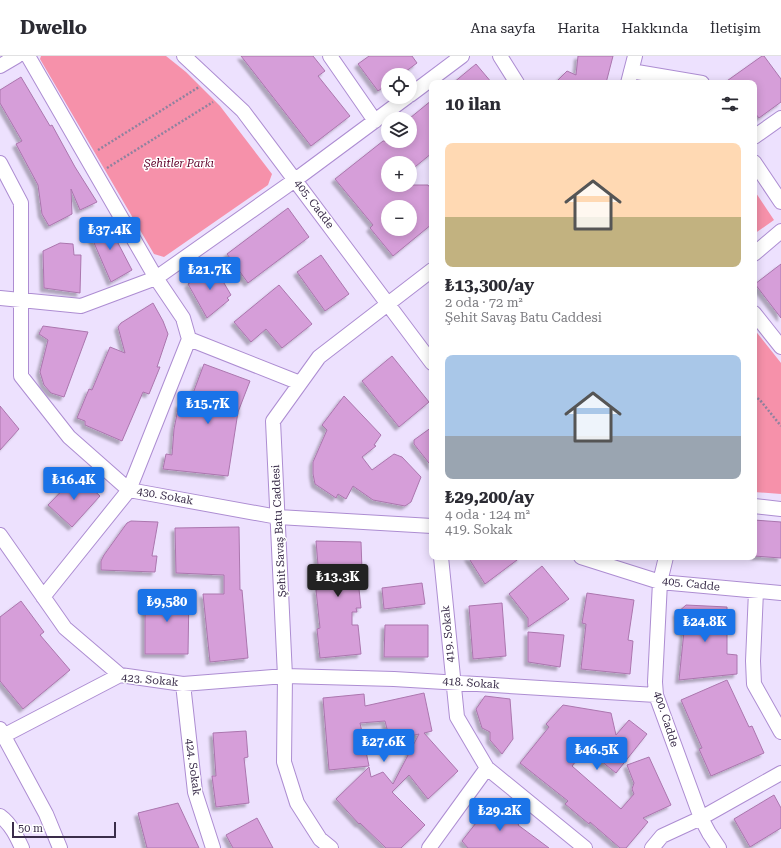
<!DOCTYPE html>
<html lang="tr">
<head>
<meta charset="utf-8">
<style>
	:root { --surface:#fff; --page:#f7f7f7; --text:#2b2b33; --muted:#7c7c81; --line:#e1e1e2; --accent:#1a73e8 }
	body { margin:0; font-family:"Roboto Serif",serif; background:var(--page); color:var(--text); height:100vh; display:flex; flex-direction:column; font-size:15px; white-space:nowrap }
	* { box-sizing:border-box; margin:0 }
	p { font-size:13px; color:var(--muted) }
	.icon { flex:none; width:22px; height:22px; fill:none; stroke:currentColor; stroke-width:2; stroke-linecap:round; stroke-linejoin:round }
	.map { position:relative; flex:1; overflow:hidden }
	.panel { position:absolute; left:429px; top:24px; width:328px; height:480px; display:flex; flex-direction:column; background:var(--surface); border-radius:8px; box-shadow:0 2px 10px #0003 }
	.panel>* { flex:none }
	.controls { position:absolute; left:381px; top:12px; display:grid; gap:8px }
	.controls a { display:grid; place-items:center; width:36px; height:36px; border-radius:50%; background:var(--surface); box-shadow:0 2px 10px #0003; font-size:20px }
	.scale { position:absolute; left:12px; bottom:10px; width:104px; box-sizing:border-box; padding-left:4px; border:2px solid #3a2d4a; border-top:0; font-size:11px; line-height:14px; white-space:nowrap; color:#3a2d4a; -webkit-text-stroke:3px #fff; paint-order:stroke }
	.price { position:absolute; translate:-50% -34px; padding:0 9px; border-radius:4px; background:var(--accent); color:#fff; font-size:13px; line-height:26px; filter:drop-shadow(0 1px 2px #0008) }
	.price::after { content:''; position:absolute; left:50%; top:24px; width:12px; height:9px; margin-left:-6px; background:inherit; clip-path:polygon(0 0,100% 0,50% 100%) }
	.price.current { background:#222; color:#fff }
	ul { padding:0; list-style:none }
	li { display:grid; align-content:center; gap:8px; height:212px; padding:0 16px }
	li span { display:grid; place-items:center; height:124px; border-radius:8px; color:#555 }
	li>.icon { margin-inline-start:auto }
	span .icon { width:72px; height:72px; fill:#fffc; stroke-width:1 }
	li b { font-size:17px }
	h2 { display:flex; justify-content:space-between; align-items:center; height:48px; padding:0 16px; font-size:17px }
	header { display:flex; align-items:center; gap:24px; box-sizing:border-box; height:56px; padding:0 20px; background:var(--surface); border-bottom:1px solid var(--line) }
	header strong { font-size:19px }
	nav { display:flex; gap:22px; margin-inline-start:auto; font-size:14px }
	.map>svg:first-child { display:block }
	.green { fill:#f691aa }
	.building { fill:#d69ed9; stroke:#ab76ae; fill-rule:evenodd; filter:url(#shadow) }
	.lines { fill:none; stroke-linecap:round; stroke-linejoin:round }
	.minor-casing { stroke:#ad8dd2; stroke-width:16 }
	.path { stroke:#8f829f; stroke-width:2.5; stroke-dasharray:2 2; stroke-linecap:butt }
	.minor { stroke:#fff; stroke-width:14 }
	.labels { text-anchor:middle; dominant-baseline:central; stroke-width:3; stroke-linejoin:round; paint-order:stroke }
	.park-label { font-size:11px; font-style:italic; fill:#5f0129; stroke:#fff }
	.street-label { font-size:11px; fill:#3a2d4a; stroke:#fff }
</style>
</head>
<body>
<header>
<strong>Dwello</strong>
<nav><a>Ana sayfa</a><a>Harita</a><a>Hakkında</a><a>İletişim</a></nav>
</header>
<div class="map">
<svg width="781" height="792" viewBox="0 0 781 792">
	<defs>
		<filter id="shadow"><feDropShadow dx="-3.5" dy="3.5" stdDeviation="1" flood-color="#0004"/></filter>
	</defs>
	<rect width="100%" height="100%" fill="#ede1fe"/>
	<!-- green -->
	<path class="green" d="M41 0H166L186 16 220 50 272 118 268 129 164 201 154 198 40 3Z
		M754 134 774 164 754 178Z
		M754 273 781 307V438L754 436Z"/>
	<!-- building -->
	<path class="building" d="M241 0H313L325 15 318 20 350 60 311 90Z
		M369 0H412L417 7 401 19H388V28L378 35 358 8Z
		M578 0H613L606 27H555L567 15 576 19Z
		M762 0H764L781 23V46L759 62 754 56V27H724Z
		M476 8 492 27H453Z
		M21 21 50 70 52 69 75 111 97 146 80 154 71 133 72 158 49 170 42 158 38 129 16 88 22 85 0 47V34Z
		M432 44V97L410 115V107H388V129H428L432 134V168L393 200 370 172 373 169 335 123 383 85H410V62ZM388 151H410V173H388Z
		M288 152 309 181 248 227 227 198Z
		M106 164 132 214 111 226 88 173Z
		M60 187 73 188 74 199H81L80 237 44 232 43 195Z
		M321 199 349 238 325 255 297 216Z
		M781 208V262L755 228Z
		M214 210 231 239 227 242 229 244 207 262 188 228Z
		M279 229 312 268 282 292 266 273 251 286 234 266Z
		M153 247 163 265 168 278 157 311H160L149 338 143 336 122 385 85 369V365L77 362 89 333 92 334 110 291 125 297 118 271 121 267Z
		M43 270 88 276 64 341 51 337 44 329 40 316 48 284 39 278Z
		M392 300 429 346 399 371 362 325Z
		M204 308 250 325 238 356 228 420 163 413 166 398 172 399 174 373 179 348H189Z
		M344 340 381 379 374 389 376 390 362 401 372 414 394 398 402 401 421 421 411 446 405 450 373 444 353 430 346 443 338 438 336 442 315 428 313 418V406L327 374 322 369Z
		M0 350 19 373 0 394Z
		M432 371V411L414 388V384Z
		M77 419 100 440 72 471 48 449Z
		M754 464 781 466V502L754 500Z
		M131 465 158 466 152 500H157L155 516 101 514V505L104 499 127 467Z
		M239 471 240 534H242L248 602 210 606 203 538H224V519L176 517 175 472Z
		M316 485 361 486 362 514H357L361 552H356L357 556H352V569H358L361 598 320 602 317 573 320 572 316 534 320 533Z
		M468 501H521L485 528Z
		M542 510 569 543 528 571V562L509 538Z
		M422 527 425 548 384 553 382 532Z
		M145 537H189L188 598H145Z
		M587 537 634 544 628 584 633 585 630 618 581 613 586 568 582 567Z
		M21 545 44 576 40 579 70 614 23 653 0 625V561Z
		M502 547 506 600 473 603 469 550Z
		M686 549 727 551V598L737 599V618L679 624 684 575 678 574 677 557Z
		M385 569H428V601H384Z
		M528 576 564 579 560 611 528 606Z
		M727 624 749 671 752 670 764 697 711 720 699 693 702 692 681 644Z
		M424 637 432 675 424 677 458 715 428 743 409 719 392 736 425 769 401 792H386L360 767 359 768 336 743 369 711 371 721 383 716 393 728 419 678 390 685 385 665 360 667 369 710 329 714 323 642 364 638 365 650Z
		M485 640 510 643 513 683 502 698 490 684V676L482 672 476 653Z
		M563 649 611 657 616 679 629 664 647 678 616 717 586 693 572 710 621 753 634 738 632 733 634 727 627 709 649 701 671 749 643 762 648 766 626 792H620L590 766 589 768 565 748 568 745 520 707 549 671 546 668Z
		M246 675 248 701 244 702 249 747 216 751 212 720H216L213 677Z
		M774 739 781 752V772L750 791 734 763Z
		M493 745 520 766 518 769 549 792H468L462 785Z
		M178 747 199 792H147L138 757Z
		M257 762 273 792H233L226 779Z"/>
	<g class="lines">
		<defs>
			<path id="minor" d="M28 0 156 222 183 262 189 283 129 434 43 541
				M184 0 243 55 432 307
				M330 0 375 65
				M500 0 517 27
				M0 10 17 0
				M631 15 702 27
				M628 27 635 0
				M410 39 462 0
				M754 81 781 62
				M754 106 781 146
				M0 107 21 147V320L69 381 129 434 278 461 432 470
				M754 198 781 175
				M0 242 81 250 156 222 295 124 407 41
				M754 257 781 291
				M189 283 300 327
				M754 450 781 453
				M0 479 65 572 120 619
				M441 501 457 661 487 712 585 792
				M581 501 660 526 781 537
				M666 501 660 526 655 626 656 639 701 762 709 777 719 792
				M756 535 753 605 754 628 781 676
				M183 628 195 736 213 792
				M0 673 46 758 60 792
				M5 679 120 619 183 628 285 620 394 623 656 639
				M0 760C11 768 17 781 22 792
				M331 792 320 783 297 747 284 706 285 620 273 365 319 301 432 214
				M429 792 487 712
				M652 792 662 780 701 762 781 717"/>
		</defs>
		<!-- minor casing -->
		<use href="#minor" class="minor-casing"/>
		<!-- path -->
		<path class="path" d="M98 94 199 31
			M107 112 213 46
			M754 340 760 344 781 370"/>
		<!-- minor -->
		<use href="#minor" class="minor"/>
	</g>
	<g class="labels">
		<!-- park labels -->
		<g class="park-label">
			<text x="179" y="107">Şehitler Parkı</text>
		</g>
		<!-- street labels -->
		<g class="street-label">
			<text transform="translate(314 148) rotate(53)">405. Cadde</text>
			<text transform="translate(165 440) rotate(10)">430. Sokak</text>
			<text transform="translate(279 475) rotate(-93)">Şehit Savaş Batu Caddesi</text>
			<text transform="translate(691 528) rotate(6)">405. Cadde</text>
			<text transform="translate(448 578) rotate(-95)">419. Sokak</text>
			<text transform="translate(150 624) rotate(5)">423. Sokak</text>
			<text transform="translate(471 627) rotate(4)">418. Sokak</text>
			<text transform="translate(666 663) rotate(72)">400. Cadde</text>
			<text transform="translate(193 711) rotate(82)">424. Sokak</text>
		</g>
	</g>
</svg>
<div class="controls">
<a><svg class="icon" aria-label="locate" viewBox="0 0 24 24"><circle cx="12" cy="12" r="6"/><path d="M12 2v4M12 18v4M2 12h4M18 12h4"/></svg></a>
<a><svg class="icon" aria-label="layers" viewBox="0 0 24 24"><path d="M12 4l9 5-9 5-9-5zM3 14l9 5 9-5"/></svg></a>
<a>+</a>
<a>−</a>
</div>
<div class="scale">50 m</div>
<b class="price" style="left:110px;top:195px">₺37.4K</b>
<b class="price" style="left:210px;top:235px">₺21.7K</b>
<b class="price" style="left:208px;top:369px">₺15.7K</b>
<b class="price" style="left:74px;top:445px">₺16.4K</b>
<b class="price current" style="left:338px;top:542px">₺13.3K</b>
<b class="price" style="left:167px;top:567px">₺9,580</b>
<b class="price" style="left:705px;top:587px">₺24.8K</b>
<b class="price" style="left:384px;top:707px">₺27.6K</b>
<b class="price" style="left:597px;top:715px">₺46.5K</b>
<b class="price" style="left:500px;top:776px">₺29.2K</b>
<section class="panel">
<h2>10 ilan<svg class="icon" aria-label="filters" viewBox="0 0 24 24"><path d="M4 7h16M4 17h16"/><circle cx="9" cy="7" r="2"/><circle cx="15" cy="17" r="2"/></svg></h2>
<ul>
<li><span style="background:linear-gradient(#ffd9b3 60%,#c2b280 0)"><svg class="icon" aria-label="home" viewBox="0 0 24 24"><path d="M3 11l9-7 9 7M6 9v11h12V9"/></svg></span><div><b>₺13,300/ay</b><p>2 oda · 72 m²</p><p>Şehit Savaş Batu Caddesi</p></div></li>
<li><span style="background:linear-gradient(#a9c7e8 65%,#9aa5b1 0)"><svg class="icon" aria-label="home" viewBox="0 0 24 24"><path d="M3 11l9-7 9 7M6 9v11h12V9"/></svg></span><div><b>₺29,200/ay</b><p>4 oda · 124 m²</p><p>419. Sokak</p></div></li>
</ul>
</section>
</div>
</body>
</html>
